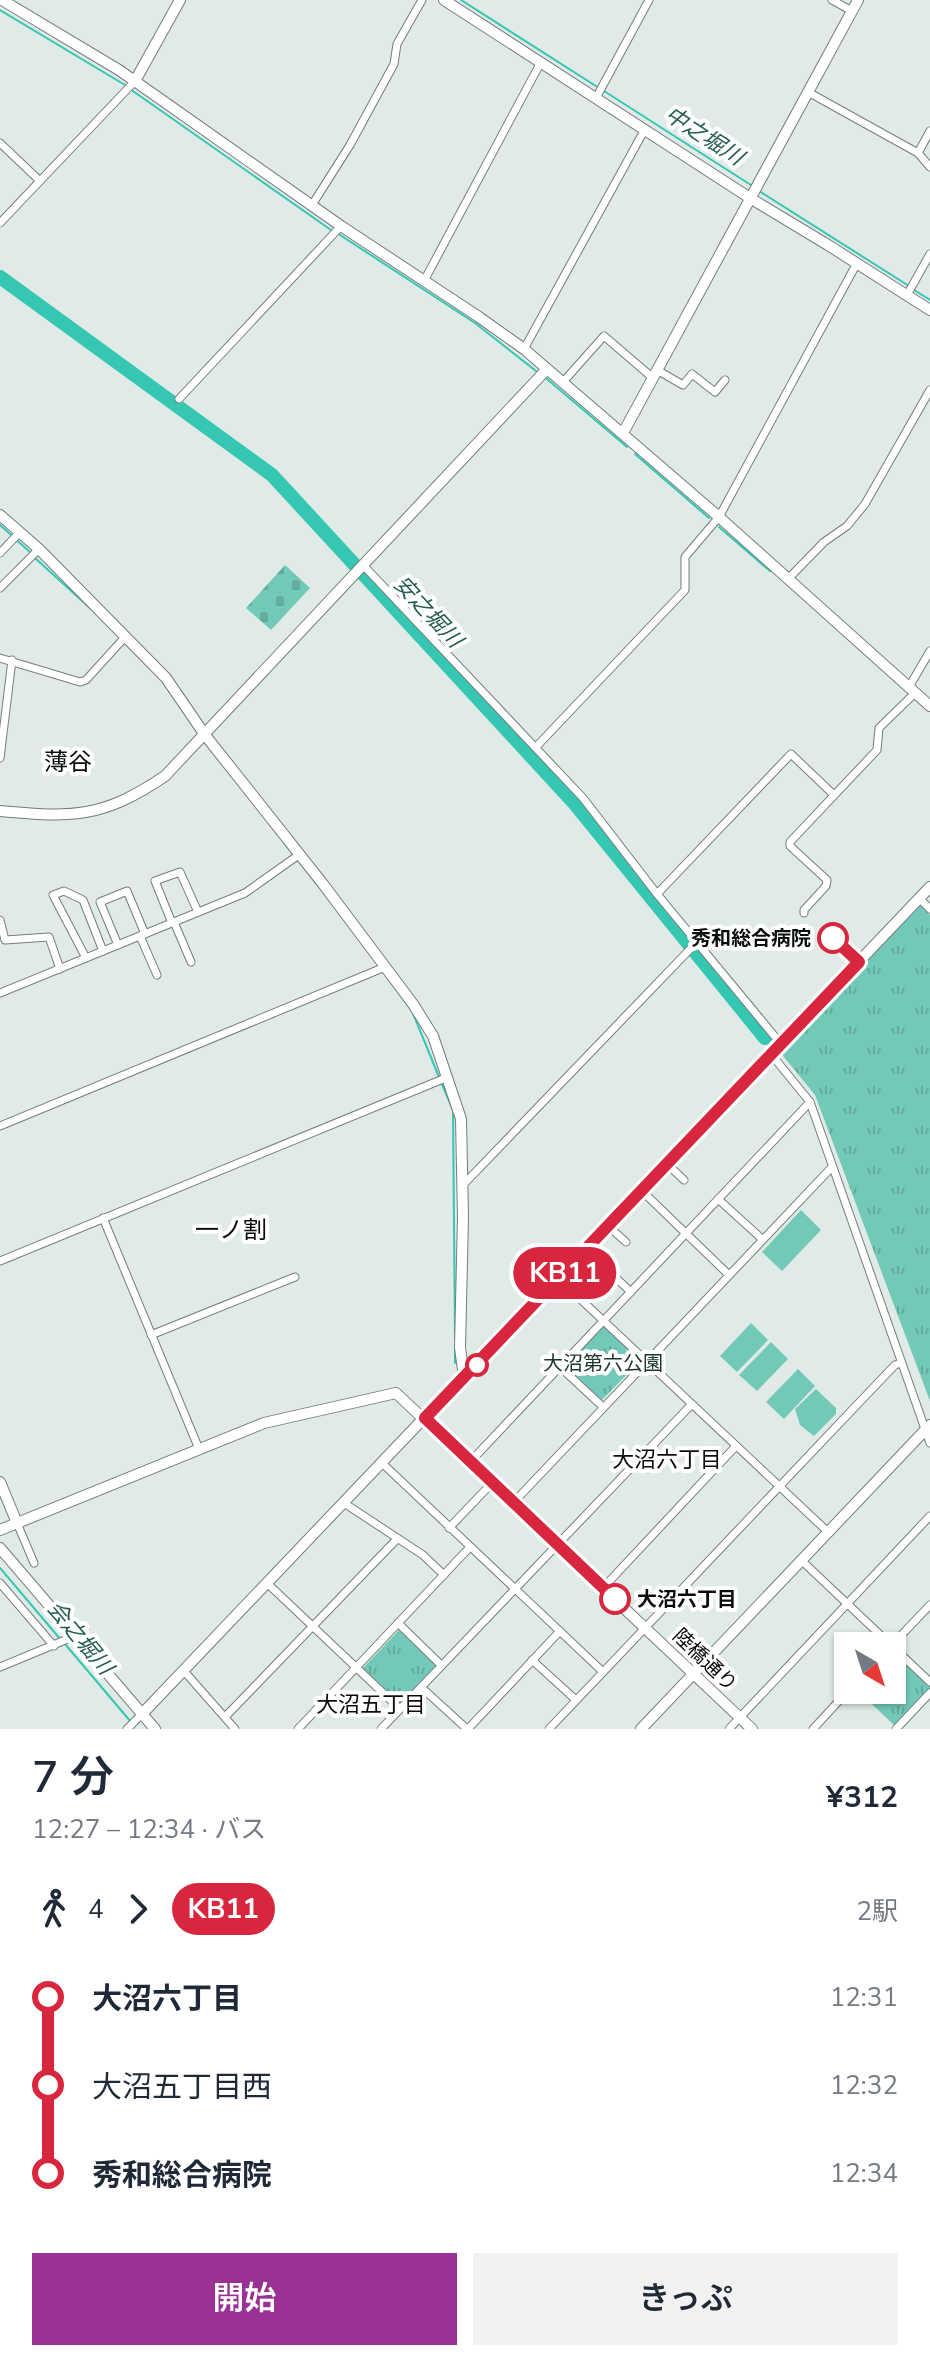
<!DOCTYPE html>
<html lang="ja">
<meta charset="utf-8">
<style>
body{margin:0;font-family:"Nunito Sans","Noto Sans JP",sans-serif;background:#f2f2f3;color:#1f2937;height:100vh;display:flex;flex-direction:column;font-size:30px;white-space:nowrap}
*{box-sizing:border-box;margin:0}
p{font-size:26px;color:#747a83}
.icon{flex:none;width:44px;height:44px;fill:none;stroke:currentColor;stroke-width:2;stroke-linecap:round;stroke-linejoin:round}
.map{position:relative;height:1729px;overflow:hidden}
.drawer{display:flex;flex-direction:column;background:#fff;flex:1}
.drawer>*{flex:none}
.badge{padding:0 16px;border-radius:26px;font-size:28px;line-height:52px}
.needle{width:52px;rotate:141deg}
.controls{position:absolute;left:834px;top:1632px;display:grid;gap:16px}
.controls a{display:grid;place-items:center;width:72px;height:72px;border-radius:0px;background:#fff;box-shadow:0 2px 6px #0004;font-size:40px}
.map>.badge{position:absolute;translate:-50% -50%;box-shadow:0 0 0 4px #fff}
.legs{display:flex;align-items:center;gap:12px;height:88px;padding:0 32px;font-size:26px}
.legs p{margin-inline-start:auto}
.headline{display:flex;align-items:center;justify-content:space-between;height:136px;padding:0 32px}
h1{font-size:44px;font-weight:600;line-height:60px}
.cta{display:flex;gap:16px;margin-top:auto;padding:16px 32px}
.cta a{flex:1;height:92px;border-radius:0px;background:#9a3194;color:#fff;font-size:32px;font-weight:600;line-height:92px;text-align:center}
.cta a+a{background:#f2f2f3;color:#1f2937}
ul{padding:0 32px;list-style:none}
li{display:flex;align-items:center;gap:28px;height:88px;font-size:30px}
li i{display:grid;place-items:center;width:12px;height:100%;margin:0 10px;background:currentColor}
li i::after{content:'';width:20px;height:20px;margin:-10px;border:6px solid;border-radius:50%;background:#fff}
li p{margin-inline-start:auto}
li:first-child i{background:linear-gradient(#0000 50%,currentColor 0)}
li:last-child i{background:linear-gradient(currentColor 50%,#0000 0)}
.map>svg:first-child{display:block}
</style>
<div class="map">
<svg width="930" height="1729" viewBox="0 0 930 1729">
<defs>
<pattern id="cemetery-stones" width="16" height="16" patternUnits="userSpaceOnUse" patternTransform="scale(2)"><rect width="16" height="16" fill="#73c9b8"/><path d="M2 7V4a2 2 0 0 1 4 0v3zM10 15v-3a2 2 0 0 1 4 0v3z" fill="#62ab9d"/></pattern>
<pattern id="park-tufts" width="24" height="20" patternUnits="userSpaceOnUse" patternTransform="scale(2)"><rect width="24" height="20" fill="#73c9b8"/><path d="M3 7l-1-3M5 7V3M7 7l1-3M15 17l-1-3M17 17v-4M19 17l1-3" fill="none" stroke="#62ab9d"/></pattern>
</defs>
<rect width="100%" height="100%" fill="#e0eae7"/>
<!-- green -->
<g fill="#73c9b8">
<path d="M801,1210L821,1230L782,1271L762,1252Z"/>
<path d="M751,1323L768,1340L737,1372L720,1356Z"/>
<path d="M771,1342L788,1359L757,1391L739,1375Z"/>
<path d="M798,1369L815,1386L784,1419L766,1402Z"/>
<path d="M816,1389L836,1408V1414L814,1436L800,1425L795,1409Z"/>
</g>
<!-- cemetery -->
<path fill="url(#cemetery-stones)" d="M285,565L310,588L271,630L246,608Z"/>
<!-- park -->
<g fill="url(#park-tufts)">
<path d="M920,905L930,915V1401L815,1095L779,1051Z"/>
<path d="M604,1325L641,1360L602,1400L565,1366Z"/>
<path d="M399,1630L437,1665L400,1703L363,1668Z"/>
<path d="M892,1649L930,1686V1689L895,1726L857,1690H892Z"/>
</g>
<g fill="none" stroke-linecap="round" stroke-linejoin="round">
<!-- stream -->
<g stroke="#35c7b1" stroke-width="2">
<path d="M461,0L599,88"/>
<path d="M0,10L125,85"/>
<path d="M130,89L331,230"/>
<path d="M604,91L754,187"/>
<path d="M759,191L909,286"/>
<path d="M337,233L475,323L536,371"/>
<path d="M914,290L930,300"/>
<path d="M547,379L627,447"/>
<path d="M635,454L709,518"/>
<path d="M0,525L31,553"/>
<path d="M719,527L770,571"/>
<path d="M35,558L90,608"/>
<path d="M284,843L293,854"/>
<path d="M297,859L330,901"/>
<path d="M391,983L412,1011L439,1077"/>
<path d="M441,1082L453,1110L455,1338"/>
<path d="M455,1348V1363"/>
<path d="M0,1568L61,1640"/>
<path d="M65,1644L131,1722"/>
</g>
<!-- river -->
<path stroke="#35c7b1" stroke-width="14" d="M0,277L272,475L575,804L765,1038"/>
<defs>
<g id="street">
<path d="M832,0L852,11"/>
<path d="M808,92L918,153"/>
<path d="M596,98L649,0"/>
<path d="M930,131L918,153L930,167"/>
<path d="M0,143L40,181"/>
<path d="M312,205L350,145L394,64L397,44L422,0"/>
<path d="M0,223L135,81"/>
<path d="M424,281L541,62"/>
<path d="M907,295L930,254"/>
<path d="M524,349L645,129"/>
<path d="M657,370L683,385L692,374L715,392L725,380"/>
<path d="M563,382L604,336L653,378"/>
<path d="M179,399L341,226"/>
<path d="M0,553L20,532"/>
<path d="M364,566L583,798L657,894L781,1044"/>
<path d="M789,578L824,542L847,526L865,504L930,390"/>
<path d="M0,588L39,549"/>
<path d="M0,658L80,682L86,680L126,636"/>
<path d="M909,687L930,651"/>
<path d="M536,747L685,590V557L719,517L857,263"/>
<path d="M0,758L12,660"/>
<path d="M657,894L791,754L834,795"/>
<path d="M919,898L930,909"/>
<path d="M804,913V910L826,886L827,880L790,846V842L877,750L879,728L915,693"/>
<path d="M0,920L5,940L49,937L60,969"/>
<path d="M174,922L191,962"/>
<path d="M172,923L155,881L180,872L198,912"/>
<path d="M140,936L157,975"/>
<path d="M118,945L100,902L127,891L145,934"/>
<path d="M86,958L53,895L64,891L83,900L103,951"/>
<path d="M0,993L245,893L300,854"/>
<path d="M771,1054L810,1102L930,1443"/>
<path d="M0,1126L385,967"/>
<path d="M667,1164L684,1180"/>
<path d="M463,1185L696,943"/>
<path d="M642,1191L728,1274"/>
<path d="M718,1199L762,1239"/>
<path d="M103,1218L199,1449"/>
<path d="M608,1226L626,1242"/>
<path d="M586,1250L631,1292"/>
<path d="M0,1261L448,1077"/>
<path d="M559,1279L828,1532"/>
<path d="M151,1335L295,1277"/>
<path d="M560,1367L602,1406"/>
<path d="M470,1462L810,1102"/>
<path d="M382,1463L603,1672"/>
<path d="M344,1503L423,1555L444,1575"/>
<path d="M513,1503L832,1167"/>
<path d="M17,1523L34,1563"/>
<path d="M449,1528L492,1483"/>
<path d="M801,1560L930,1682"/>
<path d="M0,1583L54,1646"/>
<path d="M268,1584L400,1709"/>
<path d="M603,1588L736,1446"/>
<path d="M398,1623L441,1665"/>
<path d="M891,1646L930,1605"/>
<path d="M532,1660L576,1700"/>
<path d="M0,1667L75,1636"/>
<path d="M184,1671L235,1729"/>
<path d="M421,1687L467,1729"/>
<path d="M225,1717L397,1539"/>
<path d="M127,1729L142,1714"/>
<path d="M298,1729L470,1547"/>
<path d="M381,1729L692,1404"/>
<path d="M468,1729L560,1631"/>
<path d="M549,1729L853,1409L895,1365L901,1363"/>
<path d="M729,1729L930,1516"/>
<path d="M813,1729L849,1690"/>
<path d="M896,1729L930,1693"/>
</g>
<g id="secondary">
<path d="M2,0L119,70L341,226L479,317L524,349L719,517L930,706"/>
<path d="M444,0L750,198L828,245L930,310"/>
<path d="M135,81L180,0"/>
<path d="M623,433L858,0"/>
<path d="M0,515L39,549L166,678L205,735L323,884L413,1004L433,1036L461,1119L463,1217L460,1347L464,1378"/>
<path d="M0,811C73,818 103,818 165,776L547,369"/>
<path d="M0,1482L17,1523"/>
<path d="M0,1530L264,1423L396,1393L752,1729"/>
<path d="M0,1548L155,1729"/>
<path d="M142,1714L930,887"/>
<path d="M641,1729L930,1425"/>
</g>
</defs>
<!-- street casing -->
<use href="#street" stroke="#747d7a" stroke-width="9"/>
<!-- secondary casing -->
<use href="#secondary" stroke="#747d7a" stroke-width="12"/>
<!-- street -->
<use href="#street" stroke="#fff" stroke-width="7"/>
<!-- secondary -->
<use href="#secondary" stroke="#fff" stroke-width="10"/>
</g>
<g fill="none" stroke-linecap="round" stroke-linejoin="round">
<defs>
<path id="line-1" d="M615,1599L425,1418L859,962L833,938"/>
</defs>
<!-- line-1 casing -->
<use href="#line-1" stroke="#fff" stroke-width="18"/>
<!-- line-1 -->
<use href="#line-1" stroke="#d7263d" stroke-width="12"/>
</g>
<!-- markers -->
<g fill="#fff" stroke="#d7263d" stroke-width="4">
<circle cx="833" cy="938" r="14"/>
<circle cx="477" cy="1365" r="10"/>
<circle cx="615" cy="1599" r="14"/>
</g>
<g text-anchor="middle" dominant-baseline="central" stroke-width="8" stroke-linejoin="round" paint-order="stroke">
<!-- stop labels -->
<g font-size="20" font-weight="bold" fill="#090c0c" stroke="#fff" text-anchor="end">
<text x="811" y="938">秀和総合病院</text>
<text x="637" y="1599" text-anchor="start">大沼六丁目</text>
</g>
<!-- park labels -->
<g font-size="20" fill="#1d3530" stroke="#fff">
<text x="603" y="1363">大沼第六公園</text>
</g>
<!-- street labels -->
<g font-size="20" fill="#090c0c" stroke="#fff">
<text transform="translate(705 1660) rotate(44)">陸橋通り</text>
</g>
<!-- water labels -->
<g font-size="22" font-style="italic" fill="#255d53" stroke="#fff">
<text transform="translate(704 136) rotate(33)">中之堀川</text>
<text transform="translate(428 612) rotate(47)">安之堀川</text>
<text transform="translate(80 1638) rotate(50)">会之堀川</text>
</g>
<!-- neighbourhood labels -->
<g font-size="22" fill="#090c0c" stroke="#fff">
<text x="667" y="1460">大沼六丁目</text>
<text x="371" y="1705">大沼五丁目</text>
</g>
<!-- quarter labels -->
<g font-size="24" fill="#090c0c" stroke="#fff">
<text x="68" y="762">薄谷</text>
<text x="231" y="1230">一ノ割</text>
</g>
</g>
</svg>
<div class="controls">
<a><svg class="needle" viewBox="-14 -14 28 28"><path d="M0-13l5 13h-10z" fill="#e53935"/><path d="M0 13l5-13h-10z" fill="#747a83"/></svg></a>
</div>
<b class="badge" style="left:565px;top:1273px;background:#d7263d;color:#fff">KB11</b>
</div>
<section class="drawer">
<div class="headline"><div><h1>7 分</h1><p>12:27 – 12:34 · バス</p></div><b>¥312</b></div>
<div class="legs"><svg class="icon" aria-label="walk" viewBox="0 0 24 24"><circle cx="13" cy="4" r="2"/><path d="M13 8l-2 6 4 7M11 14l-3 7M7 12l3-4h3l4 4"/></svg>4<svg class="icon" aria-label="forward" viewBox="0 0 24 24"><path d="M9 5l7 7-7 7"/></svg><b class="badge" style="background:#d7263d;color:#fff">KB11</b><p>2駅</p></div>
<ul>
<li><i style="color:#d7263d"></i><b>大沼六丁目</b><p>12:31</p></li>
<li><i style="color:#d7263d"></i><span>大沼五丁目西</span><p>12:32</p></li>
<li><i style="color:#d7263d"></i><b>秀和総合病院</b><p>12:34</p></li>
</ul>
<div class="cta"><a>開始</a><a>きっぷ</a></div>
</section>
